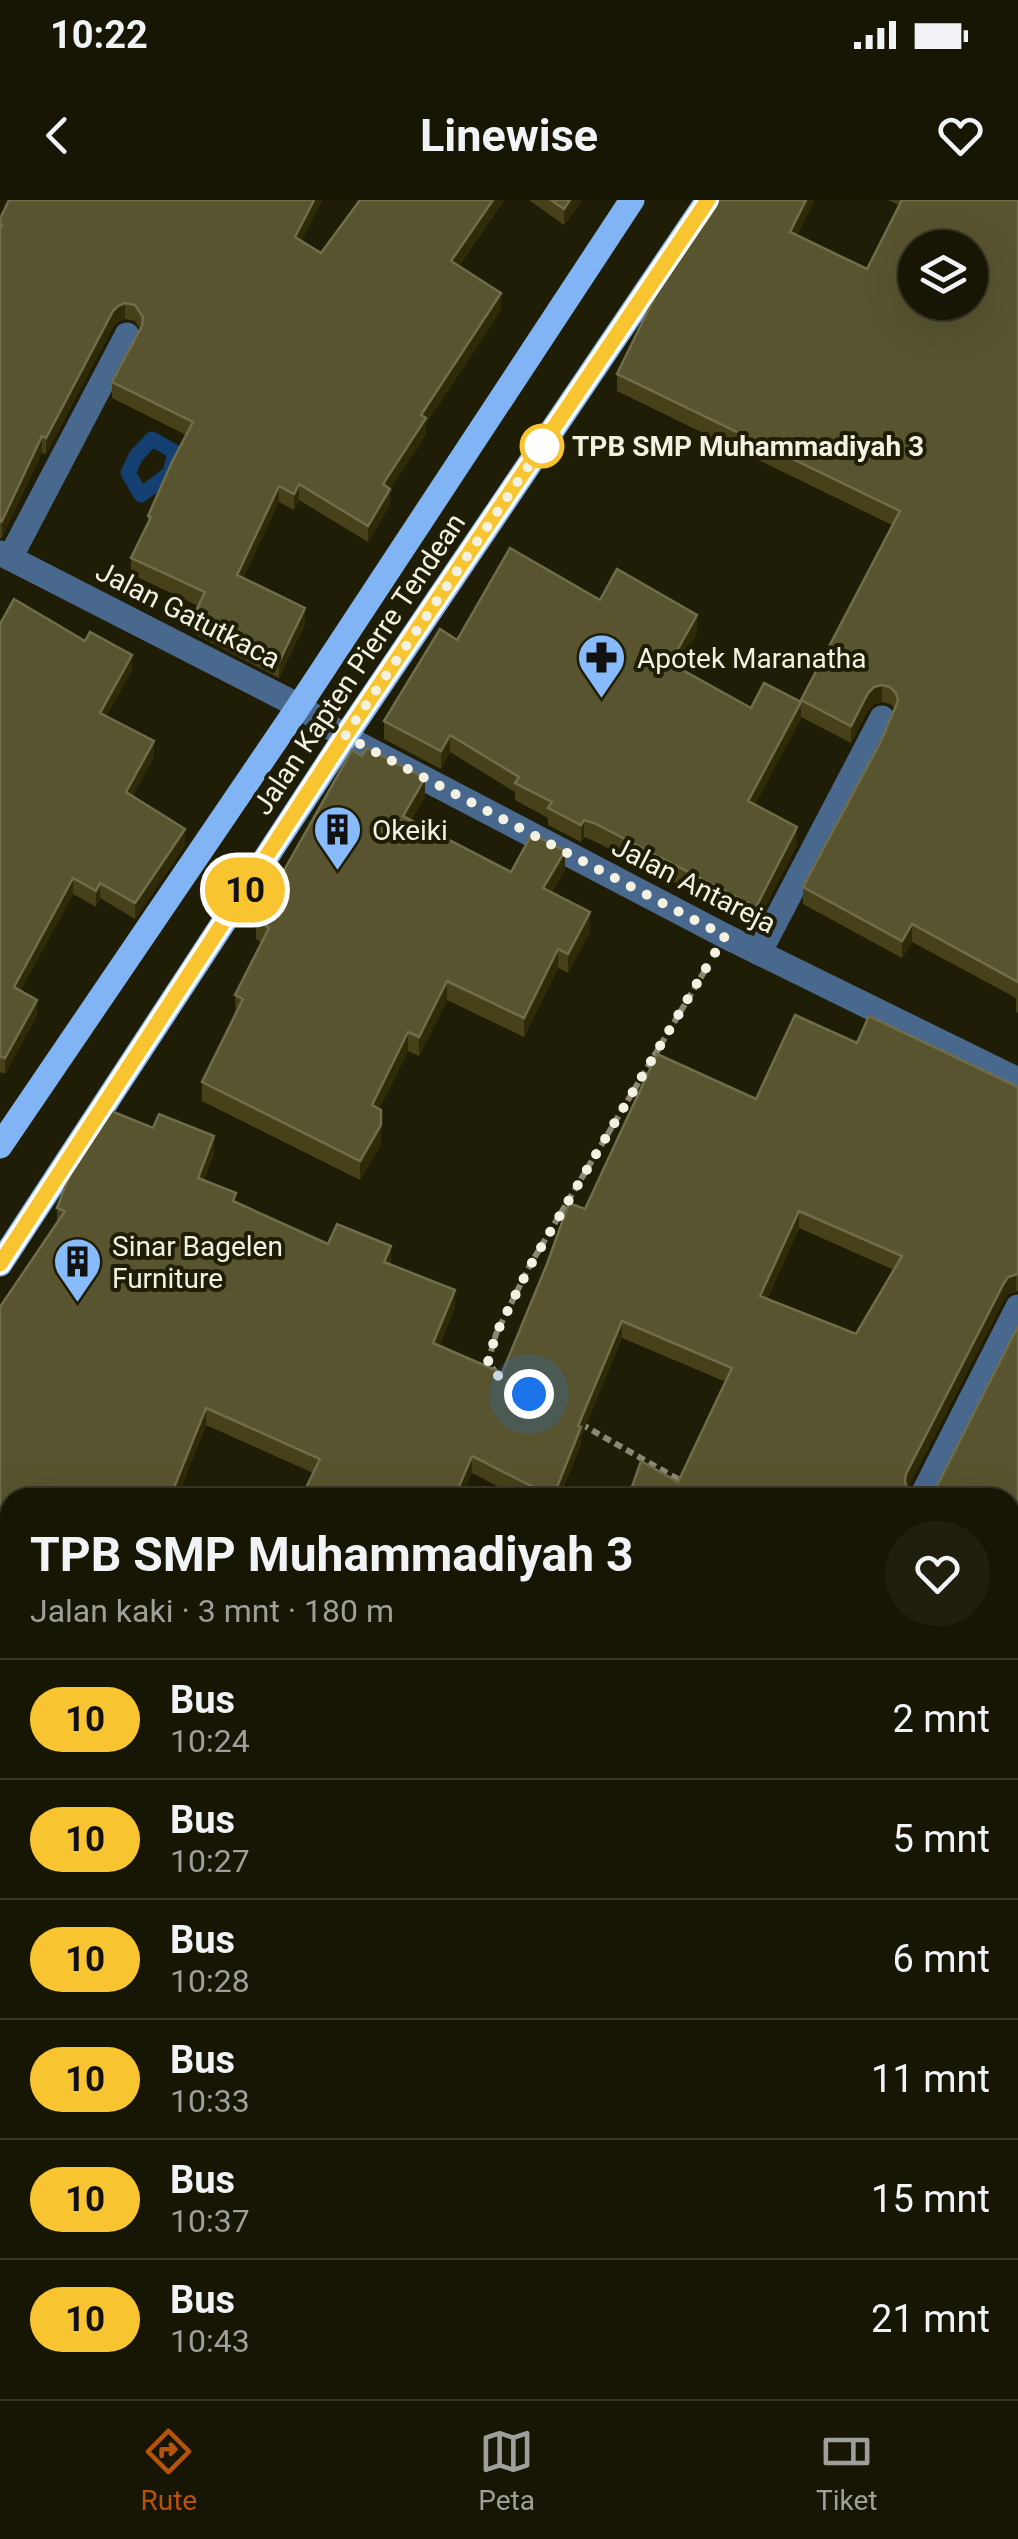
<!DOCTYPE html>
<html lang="id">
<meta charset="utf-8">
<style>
body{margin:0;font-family:Roboto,sans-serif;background:#201f0e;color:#f1f3f6;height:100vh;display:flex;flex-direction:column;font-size:38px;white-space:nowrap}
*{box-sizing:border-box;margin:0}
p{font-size:32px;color:#9e9f9a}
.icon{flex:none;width:55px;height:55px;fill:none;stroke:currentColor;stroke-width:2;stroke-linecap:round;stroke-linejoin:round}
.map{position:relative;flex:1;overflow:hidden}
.sheet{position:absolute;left:0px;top:1288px;width:1020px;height:912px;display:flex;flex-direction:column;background:#171604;border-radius:30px 30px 0 0;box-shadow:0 10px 40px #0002,0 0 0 2px #363526}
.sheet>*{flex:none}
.badge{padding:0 20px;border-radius:32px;font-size:35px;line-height:65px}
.controls{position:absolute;left:898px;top:30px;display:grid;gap:20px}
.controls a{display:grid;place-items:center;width:90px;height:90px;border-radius:50%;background:#171604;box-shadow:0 10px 40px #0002,0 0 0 2px #363526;font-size:50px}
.you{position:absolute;width:50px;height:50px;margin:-25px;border:8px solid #fff;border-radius:50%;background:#1a73e8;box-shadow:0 0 0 15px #1a73e833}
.map>.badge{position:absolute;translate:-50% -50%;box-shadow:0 0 0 5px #fff}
.round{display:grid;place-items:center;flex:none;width:105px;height:105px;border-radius:52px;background:#201f0e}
.overview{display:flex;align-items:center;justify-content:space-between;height:170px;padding:0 30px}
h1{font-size:48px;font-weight:700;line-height:75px}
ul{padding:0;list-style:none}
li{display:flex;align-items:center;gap:30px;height:120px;padding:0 30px;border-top:2px solid #363526}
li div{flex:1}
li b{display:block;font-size:38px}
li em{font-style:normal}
li .badge{min-width:110px;font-weight:700;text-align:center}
.status{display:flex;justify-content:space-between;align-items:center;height:70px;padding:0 50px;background:#171604;direction:ltr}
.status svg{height:28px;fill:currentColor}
header{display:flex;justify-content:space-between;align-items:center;height:130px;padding:0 30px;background:#171604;font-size:45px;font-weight:700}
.tabs{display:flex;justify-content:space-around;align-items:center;height:140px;border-top:2px solid #363526;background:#171604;font-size:28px;color:#9e9f9a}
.tabs a{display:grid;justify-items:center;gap:5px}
.tabs .current{color:#b45309}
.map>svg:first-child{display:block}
</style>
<div class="status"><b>10:22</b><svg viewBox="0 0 49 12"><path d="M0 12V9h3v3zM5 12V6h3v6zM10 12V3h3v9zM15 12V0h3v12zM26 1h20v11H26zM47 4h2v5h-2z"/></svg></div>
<header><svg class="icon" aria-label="back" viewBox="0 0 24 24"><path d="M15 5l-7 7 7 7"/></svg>Linewise<svg class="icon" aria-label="heart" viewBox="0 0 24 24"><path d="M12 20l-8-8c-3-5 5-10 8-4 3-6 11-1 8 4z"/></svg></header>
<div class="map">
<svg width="1018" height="2199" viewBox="0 0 1018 2199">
<rect width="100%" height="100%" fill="#1f1d05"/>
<!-- pitch -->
<path fill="#453f01" d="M1010,1907L1018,1911V2199H630L636,2190H1010Z"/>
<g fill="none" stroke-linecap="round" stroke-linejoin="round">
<!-- stream -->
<path stroke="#133f71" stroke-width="15" d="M152,239L175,252L170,273L141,295L128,273L136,256Z"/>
<!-- path -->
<g stroke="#8a8875" stroke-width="6" stroke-dasharray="8 5" stroke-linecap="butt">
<path d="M497,1174L488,1162L496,1134L530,1065L707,767"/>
<path d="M581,1224L683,1282"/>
</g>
<!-- service -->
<g stroke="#49688e" stroke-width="25">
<path d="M10,358L127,135"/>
<path d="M759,753L882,518"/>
<path d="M0,1661L10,1638"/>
<path d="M604,2199L609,2190"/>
</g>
<!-- minor -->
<g stroke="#49688e" stroke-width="25">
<path d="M0,353L299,506L345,537L725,736L1018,880"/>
<path d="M921,1298L1018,1107"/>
<path d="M0,1364L10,1370"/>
<path d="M1010,1520L1018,1503"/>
<path d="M1010,1873L1018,1878"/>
<path d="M289,2199L295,2190"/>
</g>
<!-- primary -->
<g stroke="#81b4f5" stroke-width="25">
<path d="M0,946L299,506L632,0"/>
<path d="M0,1064L345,537L708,0"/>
</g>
</g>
<!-- wall -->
<g fill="#464119" fill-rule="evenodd">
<path d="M9,0H322L301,41L321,53L360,0H504L459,66L501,110L426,224V234L390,289V305L368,342L299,300L294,310L279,302L243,378L305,424L279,478L193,433V417L198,406L131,374V358L148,324V316L186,235L112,198V182L140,129L135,121L125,119L118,122L113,127L46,254L42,253L2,337L0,338V19Z"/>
<path d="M529,0H582L564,25Z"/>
<path d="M815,0L797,35L867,69L899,5L888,0H1018V813L1016,812V798L912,742L902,758L803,704V687L881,541L895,509L890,504L882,502L874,504L868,510L851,543L801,517L755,605L797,645L756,724L594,641L584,637L581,642L548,625V618L515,600V592L450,552L441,569L384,539V521L457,440L600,400L697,433L677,467L751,508L801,501L892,325L617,191V174Z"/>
<path d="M0,424L132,470L106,516L154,557L132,596L185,645L135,719L100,698L96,707L73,694L20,791L37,815L5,874L1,872L0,874Z"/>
<path d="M425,597L411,620L511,672L565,670L552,692L590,731L568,773L558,768L524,837L447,800L419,856L408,851L379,909L381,944L360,980L202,901V882L236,815L235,795L262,743L256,739V720Z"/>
<path d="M857,843L1018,887V1091L1008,1094L1004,1100L907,1289L913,1295L921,1297L929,1295L936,1288L1018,1126V1382L1010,1378V1298H628L678,1282L726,1182L622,1138L581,1237V1244L559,1298H520L472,1273H313L206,1225L179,1292L10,1298V1352L7,1350H0V1107L57,1024V1008L214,953L204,980L236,1002L328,1044L390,1064L455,1107L439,1146L502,1173L585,1009L756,899ZM799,1028L894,1070L856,1134L767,1099Z"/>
<path d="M1018,1535V1848L1010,1844V1552Z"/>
<path d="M0,1678L10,1682V1760L0,1756Z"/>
<path d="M0,1860L10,1864V2072L0,2068Z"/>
</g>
<!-- shaded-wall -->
<g fill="#2f2b08">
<path d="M314,0H322L295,54V37Z"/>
<path d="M493,0H504L451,77V61Z"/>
<path d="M570,0H582L564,25V9Z"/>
<path d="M806,0H815L790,49V32Z"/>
<path d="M501,93V110L426,224V234L383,300V284L421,215Z"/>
<path d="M125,103V119L118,122L113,127L46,254V238L113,111L118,106Z"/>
<path d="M42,236V253L2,337V321Z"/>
<path d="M299,284V300L294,310V294Z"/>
<path d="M279,286V302L237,391V375Z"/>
<path d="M390,289V305L368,342V326Z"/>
<path d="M305,408V424L279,478V462Z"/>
<path d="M697,415V433L670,480V463Z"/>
<path d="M132,455V470L100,528V513Z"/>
<path d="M882,485V502L874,504L868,510L851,543V526L868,493L874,487Z"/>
<path d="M801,502V519L748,618V601Z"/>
<path d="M450,535V552L441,569V551Z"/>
<path d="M154,541V557L126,608V592Z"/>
<path d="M425,578V597L403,635V616Z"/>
<path d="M584,620V637L581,642V625Z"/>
<path d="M797,627V645L756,724V707Z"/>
<path d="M185,629V645L135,719V703Z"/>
<path d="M565,651V670L543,707V688Z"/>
<path d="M73,678V694L14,803V787Z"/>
<path d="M100,683V698L96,707V691Z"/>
<path d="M590,712V731L568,773V754Z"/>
<path d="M912,724V742L902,758V741Z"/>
<path d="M558,749V768L524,837V818Z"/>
<path d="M447,781V800L419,856V837Z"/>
<path d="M37,800V815L5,874V858Z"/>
<path d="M408,832V851L372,924V905Z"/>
<path d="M381,925V944L360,980V961Z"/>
<path d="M214,936V953L198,995V978Z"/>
<path d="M799,1011V1028L760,1113V1096Z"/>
<path d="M391,1046V1063L384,1079V1062Z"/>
<path d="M1016,1074V1091L1008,1094L1004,1100L906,1291L905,1281L906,1274L1004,1083L1008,1077Z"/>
<path d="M455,1090V1107L433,1160V1143Z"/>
<path d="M622,1121V1138L581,1237V1244L559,1298H553L578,1226Z"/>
<path d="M206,1208V1225L177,1298L173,1290Z"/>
<path d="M472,1256V1273L461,1298H454Z"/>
<path d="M10,1489V1506L0,1528V1511Z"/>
<path d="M4,1565V1582L0,1590V1573Z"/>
<path d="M187,2190H194L190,2199L184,2195Z"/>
<path d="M511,2190H520L516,2199H508Z"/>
</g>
<!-- building -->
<g fill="#58542f" stroke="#706d4b" stroke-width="2.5" fill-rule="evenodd">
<path d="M9,0H314L295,37L321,53L360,0H493L451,61L501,93L421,215L426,218L383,284L390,289L368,326L299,284L294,294L279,286L237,375L305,408L279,462L193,417L205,392L131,358L151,317L148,316L172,262L193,222L112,182L142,126L143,117L135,105L125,103L118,106L113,111L46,238L42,236L2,321L0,322V29L2,25H0V19Z"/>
<path d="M551,0H570L564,9Z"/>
<path d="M716,0H806L790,32L867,69L902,0H1018V782L912,724L902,741L803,687L881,541L898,501L896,493L890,487L882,485L874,487L868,493L851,526L801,500L900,311L617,174L664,78ZM915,48H970V102H915Z"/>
<path d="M510,348L600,400L617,369L697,415L670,463L751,508L764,483L801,502L748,601L797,627L756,707L594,623L584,620L581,625L548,608L552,602L515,583L519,577L450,535L441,551L384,521L440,429L457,440Z"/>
<path d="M14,399L85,441L90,432L132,455L100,513L154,541L126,592L185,629L135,703L100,683L96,691L73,678L14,787L37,800L5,858L1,856L0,858V424Z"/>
<path d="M367,548L425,578L403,616L511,672L532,634L565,651L543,688L590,712L568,754L558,749L524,818L447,781L419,837L408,832L372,905L381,910V925L360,961L202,882L243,799L235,795L269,728L256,720L352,550L362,556Z"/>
<path d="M795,815L857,843L869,816L1018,887V1074L1008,1077L1004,1083L906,1274L905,1281L907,1289L913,1295L921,1297L929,1295L936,1288L1018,1126V1365L1010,1361V1298H886L882,1296L881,1298H628L641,1261L678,1282L732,1168L622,1121L578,1226L581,1227L553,1297L472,1256L454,1298H301L320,1259L206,1208L173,1290L191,1298H10V1334L7,1333H0V1107L65,1011L57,1008L75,961L109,910L153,928L159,914L214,936L198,978L236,993L233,1001L328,1044L337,1024L391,1046L384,1062L455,1090L433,1143L502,1173L547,1064L569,1003L585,1009L657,854L756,899ZM799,1011L902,1056L856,1134L760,1096Z"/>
<path d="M0,1365L10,1369V1489L0,1511Z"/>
<path d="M1018,1535V1831L1010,1827V1552Z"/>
<path d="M0,1678L10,1682V1743L0,1739Z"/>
<path d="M0,1860L10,1864V2055L0,2051Z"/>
<path d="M0,2161L10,2165V2190H69L91,2199H0Z"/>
<path d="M106,2190H187L184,2195L192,2198L102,2199Z"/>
<path d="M328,2190H511L508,2197L505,2195L503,2199H324Z"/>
</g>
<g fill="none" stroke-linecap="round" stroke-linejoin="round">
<defs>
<path id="line" d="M0,1064L345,536L708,0"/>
</defs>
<!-- line casing -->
<use href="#line" stroke="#fff" stroke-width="22"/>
<!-- line -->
<use href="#line" stroke="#f8c530" stroke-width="15"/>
<!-- walk -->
<path stroke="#f2f1e2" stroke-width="10" stroke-dasharray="0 18" d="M529,1194L499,1177L488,1162L496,1134L530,1066L725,736L345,536L542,246"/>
</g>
<!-- icons -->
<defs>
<symbol id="pharmacy-pin" viewBox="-11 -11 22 30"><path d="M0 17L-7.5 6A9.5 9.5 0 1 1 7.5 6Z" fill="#88bbfc" stroke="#1f1d05"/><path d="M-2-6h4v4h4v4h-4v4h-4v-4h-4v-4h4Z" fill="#111"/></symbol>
<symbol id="building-pin" viewBox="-11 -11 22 30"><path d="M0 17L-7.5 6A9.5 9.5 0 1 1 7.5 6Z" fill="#88bbfc" stroke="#1f1d05"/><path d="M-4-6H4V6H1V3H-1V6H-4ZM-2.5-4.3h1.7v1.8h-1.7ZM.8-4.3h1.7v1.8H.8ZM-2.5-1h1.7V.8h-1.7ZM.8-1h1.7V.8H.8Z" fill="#111"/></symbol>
</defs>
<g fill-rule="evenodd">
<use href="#pharmacy-pin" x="574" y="430" width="55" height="75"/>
<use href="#building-pin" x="310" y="602" width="55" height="75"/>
<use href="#building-pin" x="50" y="1034" width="55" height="75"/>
</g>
<!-- markers -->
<circle fill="#fff" stroke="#f8c530" stroke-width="5" cx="542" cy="246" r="20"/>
<g text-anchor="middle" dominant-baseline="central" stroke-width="8" stroke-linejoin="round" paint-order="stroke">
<!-- stop labels -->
<g font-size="28" font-weight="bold" fill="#f2f1e2" stroke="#1f1d05" text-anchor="start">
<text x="572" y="246">TPB SMP Muhammadiyah 3</text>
</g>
<!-- street labels -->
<g font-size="28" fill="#f2f1e2" stroke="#1f1d05">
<text transform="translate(188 415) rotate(27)">Jalan Gatutkaca</text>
<text transform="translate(359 464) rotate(-56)">Jalan Kapten Pierre Tendean</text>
<text transform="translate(694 685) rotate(27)">Jalan Antareja</text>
</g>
<!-- poi labels -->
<g font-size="28" fill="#f2f1e2" stroke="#1f1d05" text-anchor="start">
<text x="637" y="458">Apotek Maranatha</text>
<text x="372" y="630">Okeiki</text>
<text x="112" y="1046">Sinar Bagelen<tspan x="112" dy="32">Furniture</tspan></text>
</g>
</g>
</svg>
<div class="controls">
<a><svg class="icon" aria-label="layers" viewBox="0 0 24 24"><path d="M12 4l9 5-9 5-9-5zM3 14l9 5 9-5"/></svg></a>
</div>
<div class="you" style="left:529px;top:1194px"></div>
<b class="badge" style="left:245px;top:690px;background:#f8c530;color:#111">10</b>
<section class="sheet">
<div class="overview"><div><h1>TPB SMP Muhammadiyah 3</h1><p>Jalan kaki · 3 mnt · 180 m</p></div><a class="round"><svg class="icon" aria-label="heart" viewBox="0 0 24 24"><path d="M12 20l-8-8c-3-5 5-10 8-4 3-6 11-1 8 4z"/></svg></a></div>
<ul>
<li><span class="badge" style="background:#f8c530;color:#111">10</span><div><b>Bus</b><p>10:24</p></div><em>2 mnt</em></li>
<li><span class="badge" style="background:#f8c530;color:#111">10</span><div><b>Bus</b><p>10:27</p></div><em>5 mnt</em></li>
<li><span class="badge" style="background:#f8c530;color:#111">10</span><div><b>Bus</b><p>10:28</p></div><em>6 mnt</em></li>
<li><span class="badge" style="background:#f8c530;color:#111">10</span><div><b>Bus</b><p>10:33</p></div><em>11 mnt</em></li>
<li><span class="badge" style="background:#f8c530;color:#111">10</span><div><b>Bus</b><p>10:37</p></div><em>15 mnt</em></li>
<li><span class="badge" style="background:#f8c530;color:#111">10</span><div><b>Bus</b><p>10:43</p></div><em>21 mnt</em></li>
</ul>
</section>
</div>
<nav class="tabs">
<a class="current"><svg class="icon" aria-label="directions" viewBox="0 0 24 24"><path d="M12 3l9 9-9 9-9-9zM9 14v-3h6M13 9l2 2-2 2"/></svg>Rute</a>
<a><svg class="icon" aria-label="map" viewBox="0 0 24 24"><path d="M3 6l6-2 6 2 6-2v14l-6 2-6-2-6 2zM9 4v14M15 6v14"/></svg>Peta</a>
<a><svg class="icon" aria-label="tickets" viewBox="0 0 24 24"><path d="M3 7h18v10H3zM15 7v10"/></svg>Tiket</a>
</nav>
